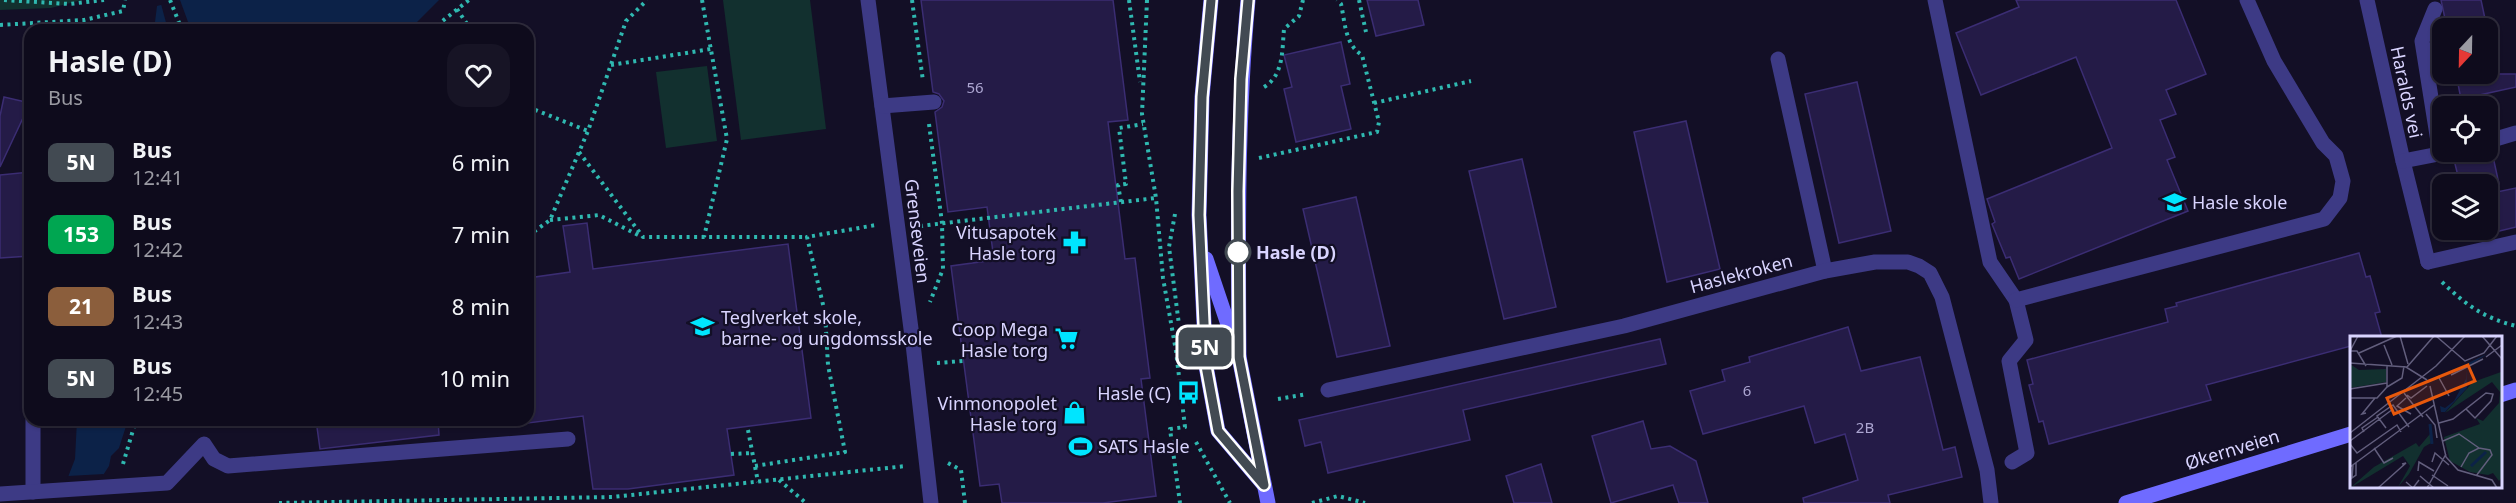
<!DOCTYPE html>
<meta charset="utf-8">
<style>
body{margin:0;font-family:"Noto Sans",sans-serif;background:#171425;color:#f1f3f6;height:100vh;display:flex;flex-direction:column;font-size:22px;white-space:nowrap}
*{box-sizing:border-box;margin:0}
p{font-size:20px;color:#9b9ba3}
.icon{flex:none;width:33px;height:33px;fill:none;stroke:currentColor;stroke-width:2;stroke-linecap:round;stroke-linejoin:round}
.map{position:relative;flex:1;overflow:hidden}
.drawer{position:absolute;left:24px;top:24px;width:510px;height:402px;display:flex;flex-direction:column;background:#0e0b1c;border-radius:18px;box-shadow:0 2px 4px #0004,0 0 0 2px #2e2b3b}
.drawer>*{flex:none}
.badge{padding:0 12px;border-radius:9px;font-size:21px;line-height:39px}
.needle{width:39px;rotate:202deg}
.buttons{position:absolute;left:2432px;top:18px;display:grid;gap:12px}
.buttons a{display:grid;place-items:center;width:66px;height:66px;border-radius:12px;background:#0e0b1c;box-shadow:0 2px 4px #0004,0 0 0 2px #2e2b3b;font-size:30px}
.map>.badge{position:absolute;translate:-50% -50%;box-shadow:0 0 0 3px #fff}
.round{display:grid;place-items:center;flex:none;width:63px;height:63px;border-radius:18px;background:#171425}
.head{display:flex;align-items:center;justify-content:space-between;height:102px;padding:0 24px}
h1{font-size:28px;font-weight:700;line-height:45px}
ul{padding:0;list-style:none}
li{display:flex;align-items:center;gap:18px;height:72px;padding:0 24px}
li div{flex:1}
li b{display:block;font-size:22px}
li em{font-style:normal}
li .badge{min-width:66px;font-weight:700;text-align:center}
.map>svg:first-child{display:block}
</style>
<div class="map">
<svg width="2516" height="503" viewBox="0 0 2516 503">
<rect width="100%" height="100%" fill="#130f26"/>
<!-- green -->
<g fill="#12302f">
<path d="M0,0H82L51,8L0,10Z"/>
<path d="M723,0H810L826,129L741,140Z"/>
<path d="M707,66L717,141L666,148L656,72Z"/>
</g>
<!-- water -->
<g fill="#0c2248">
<path d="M180,0H439L414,25L406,30H154L157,6Z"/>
<path d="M77,420H128L119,448L111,456L109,466L85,503H58L75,459Z"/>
</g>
<!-- pier -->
<g fill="#130f26">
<path d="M180,0L191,30H168L161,4Z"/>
<path d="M104,474L88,503H55L68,476Z"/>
</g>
<!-- building -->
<g fill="#241b47" stroke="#3b2d73" stroke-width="1.5">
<path d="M921,0H1113L1128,120L1108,122L1125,259L1135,258L1150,378L1141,379L1156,496L1103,503H1002L999,484L980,486L951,266L994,260L987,207L948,212L935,112L942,107L944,101L939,94L933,92Z"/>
<path d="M1367,0H1418L1424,25L1376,36Z"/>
<path d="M2016,0H2176L2206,74L2166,90L2176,114L2160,120L2175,157L2167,160L2188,211L2019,279L2010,257L2006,258L1992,224L1995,222L1987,199L2112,148L2076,57L1981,95L1956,33L2019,7Z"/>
<path d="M2441,0H2481L2487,28H2447Z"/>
<path d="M1341,42L1350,84L1341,86L1351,129L1296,142L1284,89L1292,87L1284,55Z"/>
<path d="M2456,74H2516V87L2461,99Z"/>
<path d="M1857,82L1891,231L1839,243L1805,94Z"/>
<path d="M4,97L30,103L0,167V116Z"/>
<path d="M1686,121L1720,269L1667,282L1634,132Z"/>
<path d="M2459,152H2492L2499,184H2460L2454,160Z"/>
<path d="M1522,159L1556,307L1504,319L1469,171Z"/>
<path d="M30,172V256L0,258V175Z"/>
<path d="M2516,188V227L2487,234V194Z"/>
<path d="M1356,197L1390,346L1337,357L1303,209Z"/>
<path d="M587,223L593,269L788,244L811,418L727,429L734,475L628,489H593L583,416L528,423V278L570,272L563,226Z"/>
<path d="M2359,253L2366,277L2370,276L2380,312L2375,313L2382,338H2351V346L2206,385L2211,400L2049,444L2043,421L2039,422L2029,385L2033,384L2027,360L2168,322L2165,309L2177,306L2176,303Z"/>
<path d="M1848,327L1861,371L1920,357L1943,450L1955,447L1962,477L1888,495L1890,503H1804L1803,498L1858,480L1845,434L1815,443L1804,406L1703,434L1690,391L1725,381L1722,370L1750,362L1749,357Z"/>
<path d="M1660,339L1666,364L1463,410L1470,440L1328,473L1321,442L1305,446L1299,420Z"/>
<path d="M316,420H438L439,435L320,449Z"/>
<path d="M1643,421L1651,449L1670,446L1696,461L1708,503H1679L1673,485L1611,503L1592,436Z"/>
<path d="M1541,464L1552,503H1514L1506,476Z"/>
</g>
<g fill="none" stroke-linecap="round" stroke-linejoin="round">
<!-- path -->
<g stroke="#2fb8b0" stroke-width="4" stroke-dasharray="3 4.5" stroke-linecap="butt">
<path d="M4,0L69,4L104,0"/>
<path d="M170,0L182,30"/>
<path d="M702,0L727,139L704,237"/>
<path d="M912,0L923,81"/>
<path d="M1129,0L1140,82"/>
<path d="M1147,0L1142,114L1156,198L1163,278L1176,351L1185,427L1170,429L1180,503"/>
<path d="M1359,0L1366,32"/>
<path d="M457,9L471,30"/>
<path d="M0,25L84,20L123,11L125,0"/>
<path d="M431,30L469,0"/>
<path d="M611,65L711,49"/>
<path d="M1264,87C1284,75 1282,50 1284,29L1299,16L1303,0"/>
<path d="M1374,103L1471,81"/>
<path d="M528,107L588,131"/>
<path d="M929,124L942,223L943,269L930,302"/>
<path d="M579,152L643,237H807"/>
<path d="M1259,158L1377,132L1379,122L1362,55C1345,45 1345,22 1341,4L1337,0"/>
<path d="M1121,202L1118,185L1126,184L1119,128L1143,124"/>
<path d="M1175,214L1169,247L1179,325"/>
<path d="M550,220L599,215L640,236"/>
<path d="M920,226L1156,198"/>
<path d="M528,236L550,220L588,131L626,21L647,0"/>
<path d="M2442,282C2466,305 2484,318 2516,326"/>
<path d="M937,363L963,361"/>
<path d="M1278,399L1307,394"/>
<path d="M748,430L758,482"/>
<path d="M1196,442L1230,503"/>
<path d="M731,454L753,453"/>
<path d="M948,463L961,470L965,503"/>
<path d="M123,464L136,420"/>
<path d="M755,466L845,452L828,365L825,313L807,237L876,225"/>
<path d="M779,480L806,503"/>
<path d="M279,503L612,497L906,466"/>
<path d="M1312,503L1338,496L1365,503"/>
</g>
<!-- lane -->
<g stroke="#3d3a85" stroke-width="15">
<path d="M868,0L913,344L931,503"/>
<path d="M1935,0L1990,262L2016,300L2026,340L2009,361L2027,453L2012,462"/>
<path d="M2435,9L2422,41L2440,154"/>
<path d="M1778,59L1825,271"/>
<path d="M882,106L934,102"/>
<path d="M2428,262L2516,242"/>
<path d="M2016,300L2324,219L2340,198L2343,181L2336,156L2323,143L2274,61L2247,0"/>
<path d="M33,492V420"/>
<path d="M0,494L167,483L204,444L214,459L228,466L568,439"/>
</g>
<!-- street -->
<g stroke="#3d3a85" stroke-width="15">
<path d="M2367,0L2403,161L2428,262"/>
<path d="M2489,141L2516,133"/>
<path d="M2403,161L2449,152"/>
<path d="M1328,390L1624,326L1825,271L1875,262H1908L1919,266L1930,273L1942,297L1987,470L1991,503"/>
</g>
<!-- secondary -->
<g stroke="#6f6bff" stroke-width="15">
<path d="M1211,0L1202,97L1199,215L1206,366L1218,431L1264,485"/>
<path d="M1206,259L1239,357L1268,503"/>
<path d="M1239,357C1238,237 1237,119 1248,0"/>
<path d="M2500,395L2516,390"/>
<path d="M2126,503L2351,434"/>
</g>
</g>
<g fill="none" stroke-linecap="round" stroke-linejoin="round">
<defs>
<path id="line" d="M1211,0L1202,97L1199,215L1206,366L1218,431L1264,485L1239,357L1238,191L1241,79L1248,0"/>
</defs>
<!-- line casing -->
<use href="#line" stroke="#fff" stroke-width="14"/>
<!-- line -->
<use href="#line" stroke="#424a52" stroke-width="9"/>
</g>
<!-- icons -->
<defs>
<symbol id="school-bare" viewBox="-9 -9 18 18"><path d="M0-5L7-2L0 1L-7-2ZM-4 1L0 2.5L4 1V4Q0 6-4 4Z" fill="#00e5ff" stroke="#130f26" stroke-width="2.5" paint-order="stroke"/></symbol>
<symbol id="pharmacy-bare" viewBox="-9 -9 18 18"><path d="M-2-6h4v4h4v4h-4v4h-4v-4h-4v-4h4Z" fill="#00e5ff" stroke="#130f26" stroke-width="2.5" paint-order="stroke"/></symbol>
<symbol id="supermarket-bare" viewBox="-9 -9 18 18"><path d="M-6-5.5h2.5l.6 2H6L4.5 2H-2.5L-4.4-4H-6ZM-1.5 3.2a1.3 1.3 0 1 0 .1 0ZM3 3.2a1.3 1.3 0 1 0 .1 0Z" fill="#00e5ff" stroke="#130f26" stroke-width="2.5" paint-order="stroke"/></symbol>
<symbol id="bus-bare" viewBox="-9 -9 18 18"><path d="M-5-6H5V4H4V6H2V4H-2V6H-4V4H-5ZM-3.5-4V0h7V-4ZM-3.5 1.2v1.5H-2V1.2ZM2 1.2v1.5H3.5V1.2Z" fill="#00e5ff" stroke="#130f26" stroke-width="2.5" paint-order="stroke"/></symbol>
<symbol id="shop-bare" viewBox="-9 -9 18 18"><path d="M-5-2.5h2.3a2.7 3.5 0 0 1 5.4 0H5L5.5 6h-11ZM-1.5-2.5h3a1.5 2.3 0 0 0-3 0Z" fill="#00e5ff" stroke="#130f26" stroke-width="2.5" paint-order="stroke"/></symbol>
<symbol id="stadium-bare" viewBox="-9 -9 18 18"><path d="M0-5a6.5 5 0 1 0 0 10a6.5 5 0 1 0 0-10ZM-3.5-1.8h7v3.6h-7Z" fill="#00e5ff" stroke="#130f26" stroke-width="2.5" paint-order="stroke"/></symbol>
</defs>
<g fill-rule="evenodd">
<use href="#school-bare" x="2158" y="186" width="33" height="33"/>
<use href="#pharmacy-bare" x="1058" y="226" width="33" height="33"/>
<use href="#school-bare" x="686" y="310" width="33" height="33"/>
<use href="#supermarket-bare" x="1050" y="322" width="33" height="33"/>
<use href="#bus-bare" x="1172" y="376" width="33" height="33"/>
<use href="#shop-bare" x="1058" y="396" width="33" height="33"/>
<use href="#stadium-bare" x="1064" y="430" width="33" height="33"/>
</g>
<!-- markers -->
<circle fill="#fff" stroke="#424a52" stroke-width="3" cx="1238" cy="252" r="12"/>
<g text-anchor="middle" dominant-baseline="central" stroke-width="4.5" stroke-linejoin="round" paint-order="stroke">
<!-- number labels -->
<g font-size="15" fill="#aca6d1">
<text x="975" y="87">56</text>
<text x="1747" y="390">6</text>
<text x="1865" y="427">2B</text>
</g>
<!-- street labels -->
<g font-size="18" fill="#d9d4ff" stroke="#130f26">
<text transform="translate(2407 92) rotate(78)">Haralds vei</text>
<text transform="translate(918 231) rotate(83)">Grenseveien</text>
<text transform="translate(1741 273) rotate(-15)">Haslekroken</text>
<text transform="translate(2232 449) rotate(-17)">Økernveien</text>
</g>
<!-- poi labels -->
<g font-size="18" fill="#d9d4ff" stroke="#130f26" text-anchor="end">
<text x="2192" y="202" text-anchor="start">Hasle skole</text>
<text x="1056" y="232">Vitusapotek<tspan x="1056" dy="21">Hasle torg</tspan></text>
<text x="721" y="317" text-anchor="start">Teglverket skole,<tspan x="721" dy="21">barne- og ungdomsskole</tspan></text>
<text x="1048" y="329">Coop Mega<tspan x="1048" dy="21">Hasle torg</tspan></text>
<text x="1171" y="393">Hasle (C)</text>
<text x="1057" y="403">Vinmonopolet<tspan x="1057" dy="21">Hasle torg</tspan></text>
<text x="1098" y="446" text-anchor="start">SATS Hasle</text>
</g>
<!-- stop labels -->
<g font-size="18" font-weight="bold" fill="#d9d4ff" stroke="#130f26" text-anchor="start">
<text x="1256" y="252">Hasle (D)</text>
</g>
</g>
<!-- overview -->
<g transform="translate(2350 336)">
<rect width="152" height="152" fill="#130f26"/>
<path d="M0,28L9,34L36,33V46L0,52ZM151,36L152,141L149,145L143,137L138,139L120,136L100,125L94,101L130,88L126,82L133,85L149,67L150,56L142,46L95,77L123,46ZM80,98L81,107L74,111L59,138L48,151L60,130L53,120L0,152L24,131L66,107L69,111Z" fill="#12302f"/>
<path d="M137,18L116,32L117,52L95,76H91L90,70L95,72L104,65L116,43V28Z" fill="#0c2248"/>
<path fill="none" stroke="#0c2248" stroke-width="3" d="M80,88L82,108M121,130L136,116"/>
<path fill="none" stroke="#625e7d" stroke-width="1.5" d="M8,0L0,15H7L16,30M50,0L58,28M86,0L115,25L134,17L147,0M132,0L152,23M34,9L42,29M9,17L47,0M136,21L152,9M0,27L56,31L77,44M57,31L84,0M101,39L133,23M88,40L99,60M80,50L96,121L108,134L142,144L147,152M37,51L52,42L54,30M0,53L37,47M54,57L73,81M57,59L61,62L77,50M0,62H27L37,51V29M56,62L47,70L61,78M16,77L12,78L25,62M76,78L85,89L87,102M89,87L103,83L136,57L143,58L141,65L125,82L116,73M36,92L27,80L43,69L59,91M14,96L12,92L28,81M0,97L86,30L115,0M0,105L43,73M93,105L109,98L129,112M0,108L7,117L47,89L51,96M24,112L34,127L43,122M82,126L85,117L99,129M3,129L2,142L6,139V127M0,131L84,69M111,131L119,117L129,112L140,114L142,119L126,140M68,135L69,126L84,135M82,139L98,150M70,140L84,152M56,146L63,152L69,144M28,152L56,127L52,128M77,152L96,118"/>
<path fill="#e8590c" fill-opacity="0.15" stroke="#e8590c" stroke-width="3" d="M118,29L125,45L44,78L37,62Z"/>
<rect width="152" height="152" fill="none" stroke="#d9d4ff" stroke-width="3"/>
</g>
</svg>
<div class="buttons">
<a><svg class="needle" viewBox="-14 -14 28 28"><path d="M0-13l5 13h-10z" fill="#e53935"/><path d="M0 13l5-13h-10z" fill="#9b9ba3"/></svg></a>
<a><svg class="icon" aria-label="locate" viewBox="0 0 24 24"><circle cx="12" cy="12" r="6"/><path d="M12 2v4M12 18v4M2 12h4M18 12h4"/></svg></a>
<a><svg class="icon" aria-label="layers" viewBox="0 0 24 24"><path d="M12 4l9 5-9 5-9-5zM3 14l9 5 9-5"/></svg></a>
</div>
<b class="badge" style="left:1205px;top:347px;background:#424a52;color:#fff">5N</b>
<section class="drawer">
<div class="head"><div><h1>Hasle (D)</h1><p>Bus</p></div><a class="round"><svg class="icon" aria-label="heart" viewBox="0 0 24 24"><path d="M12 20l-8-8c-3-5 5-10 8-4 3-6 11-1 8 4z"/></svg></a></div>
<ul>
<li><span class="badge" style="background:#424a52;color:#fff">5N</span><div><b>Bus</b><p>12:41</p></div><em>6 min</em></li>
<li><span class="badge" style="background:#00a651;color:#fff">153</span><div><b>Bus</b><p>12:42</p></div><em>7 min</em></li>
<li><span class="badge" style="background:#8b5e3c;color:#fff">21</span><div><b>Bus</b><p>12:43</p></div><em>8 min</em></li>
<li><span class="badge" style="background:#424a52;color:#fff">5N</span><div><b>Bus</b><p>12:45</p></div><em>10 min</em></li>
</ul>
</section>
</div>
